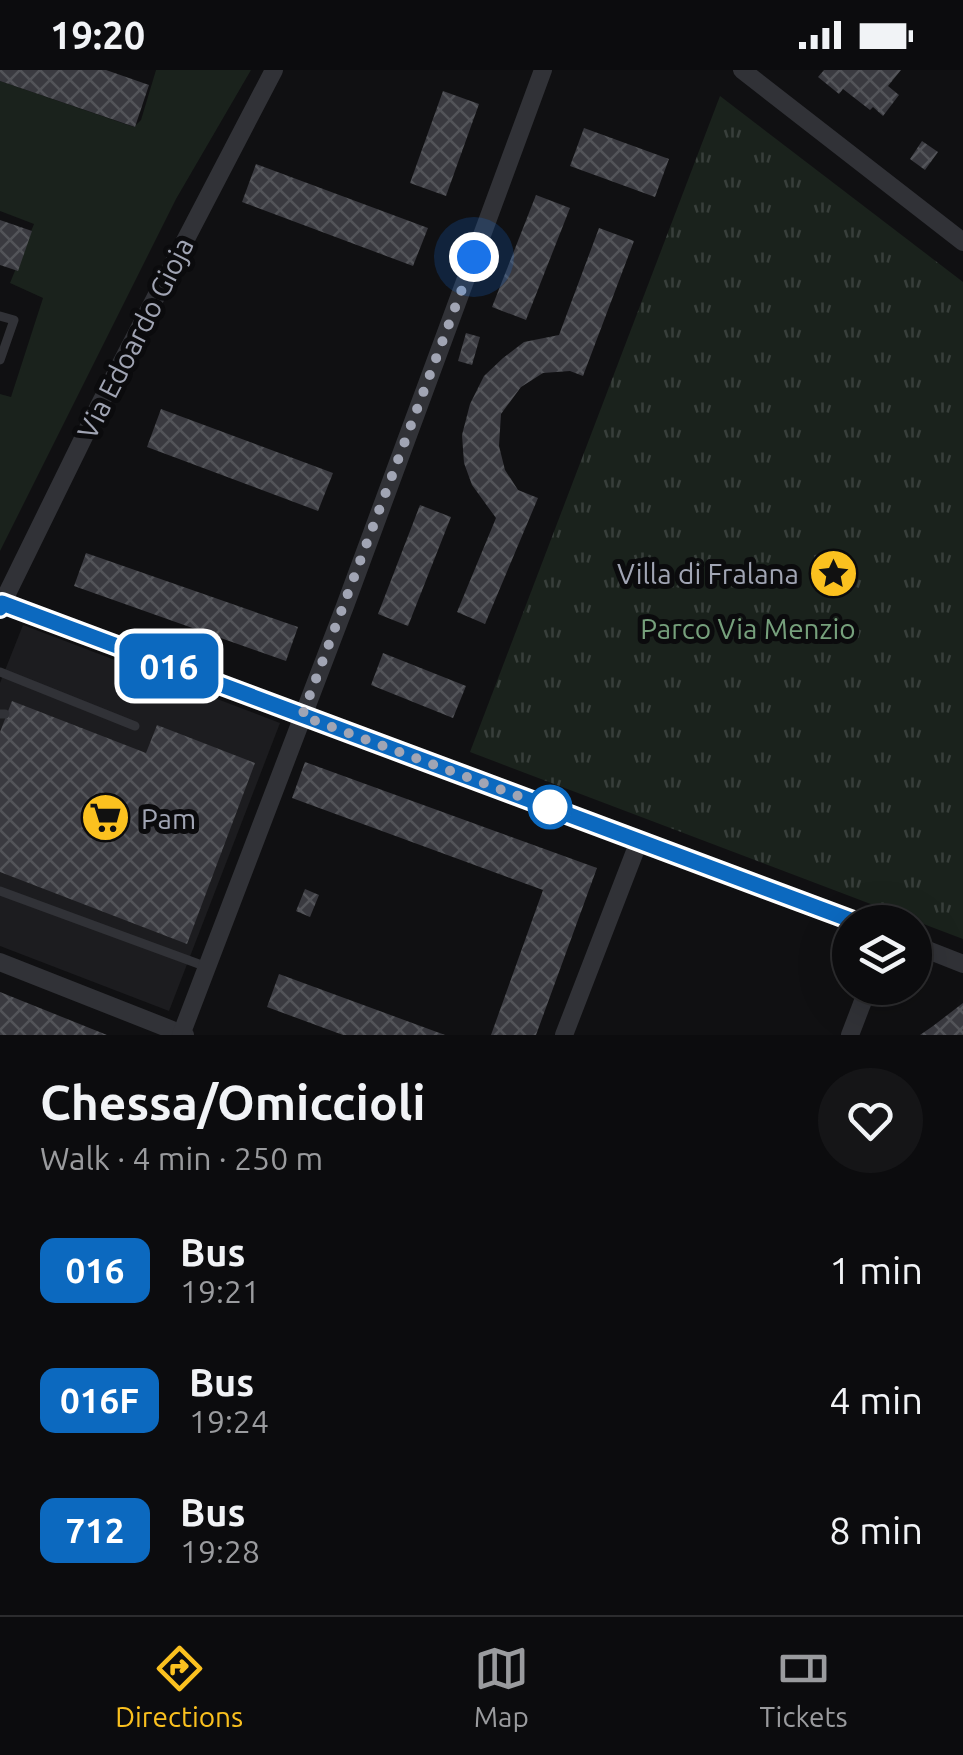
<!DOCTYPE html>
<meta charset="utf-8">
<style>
body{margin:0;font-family:Ubuntu,sans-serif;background:#151517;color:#f1f3f6;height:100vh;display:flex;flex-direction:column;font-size:38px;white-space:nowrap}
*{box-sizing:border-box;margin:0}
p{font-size:32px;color:#9a9b9e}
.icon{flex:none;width:55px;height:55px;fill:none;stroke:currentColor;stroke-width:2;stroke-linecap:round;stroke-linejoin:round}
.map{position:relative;height:965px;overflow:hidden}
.side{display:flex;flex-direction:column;background:#0c0c0e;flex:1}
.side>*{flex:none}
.badge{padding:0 20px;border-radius:15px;font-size:35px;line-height:65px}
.controls{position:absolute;left:832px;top:835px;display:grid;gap:20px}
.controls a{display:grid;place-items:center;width:100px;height:100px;border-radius:50%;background:#0c0c0e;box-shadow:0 10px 40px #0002,0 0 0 2px #2c2c2e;font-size:50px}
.you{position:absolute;width:50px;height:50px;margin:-25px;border:8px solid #fff;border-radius:50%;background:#1a73e8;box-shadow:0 0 0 15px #1a73e833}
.map>.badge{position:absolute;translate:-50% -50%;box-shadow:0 0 0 5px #fff}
.round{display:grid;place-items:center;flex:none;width:105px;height:105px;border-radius:52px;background:#151517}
.summary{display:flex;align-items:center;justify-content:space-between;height:170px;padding:0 40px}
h1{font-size:48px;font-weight:700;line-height:75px}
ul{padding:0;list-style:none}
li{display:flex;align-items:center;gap:30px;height:130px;padding:0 40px}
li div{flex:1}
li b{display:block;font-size:38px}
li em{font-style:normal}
li .badge{min-width:110px;font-weight:700;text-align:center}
.status{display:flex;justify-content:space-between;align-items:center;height:70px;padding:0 50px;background:#0c0c0e;direction:ltr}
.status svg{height:28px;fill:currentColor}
.menu{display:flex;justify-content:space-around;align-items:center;height:140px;border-top:2px solid #2c2c2e;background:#0c0c0e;font-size:28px;color:#9a9b9e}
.menu a{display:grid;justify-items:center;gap:5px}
.menu .current{color:#fbc11f}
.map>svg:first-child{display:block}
</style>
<div class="status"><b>19:20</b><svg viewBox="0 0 49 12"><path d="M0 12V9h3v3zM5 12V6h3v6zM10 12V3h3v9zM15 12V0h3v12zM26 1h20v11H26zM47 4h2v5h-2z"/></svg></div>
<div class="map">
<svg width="963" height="965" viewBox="0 0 963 965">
<defs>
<pattern id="park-tufts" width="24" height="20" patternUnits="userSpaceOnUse" patternTransform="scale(2.5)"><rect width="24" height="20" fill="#1a221c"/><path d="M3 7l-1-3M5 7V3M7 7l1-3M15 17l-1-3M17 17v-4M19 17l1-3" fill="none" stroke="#383f3b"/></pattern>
<pattern id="building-cross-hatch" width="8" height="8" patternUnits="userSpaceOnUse" patternTransform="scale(2.5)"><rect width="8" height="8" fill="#3a3a40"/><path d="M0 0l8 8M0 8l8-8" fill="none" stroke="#535459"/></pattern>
</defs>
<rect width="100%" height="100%" fill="#101012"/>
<!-- built -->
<path fill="#1c1c1f" d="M23,555L280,653L169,941L0,876V613Z"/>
<!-- green -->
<path fill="#1a221c" d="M156,0H251L176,129L0,481V324L11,327L43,228L10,213L34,154L0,141V11L134,57L141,50Z"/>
<!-- park -->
<path fill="url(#park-tufts)" d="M720,26L963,212V869L470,682Z"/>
<!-- building -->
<g fill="url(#building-cross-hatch)">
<path d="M0,0H106L149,15L135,57L0,11Z"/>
<path d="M824,0H901L888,16L899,25L883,46L873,37L870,40L843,19L839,24L818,7Z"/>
<path d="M443,21L479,34L446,126L410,113Z"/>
<path d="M584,58L669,89L655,127L570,96Z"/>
<path d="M922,71L938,82L925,100L910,89Z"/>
<path d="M256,94L428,158L413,196L242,132Z"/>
<path d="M536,125L570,138L526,250L492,237Z"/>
<path d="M0,150L32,161L18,201L0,195Z"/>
<path d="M599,158L634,171L583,306L570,301L543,303L521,317L501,344L499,376L505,400L518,420L538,428L485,554L457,542L496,448L472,415L464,393L462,365L470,334L484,306L503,288L524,272L559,265Z"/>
<path d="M466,263L480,267L472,295L458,291Z"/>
<path d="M161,339L333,403L318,441L147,377Z"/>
<path d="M420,435L451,447L408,556L378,544Z"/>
<path d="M86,483L298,557L286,591L74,516Z"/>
<path d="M383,583L466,616L453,648L371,615Z"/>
<path d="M12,631L146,683L157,655L255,693L187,874L0,802V662Z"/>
<path d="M305,692L597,798L536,965H491L543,820L292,728Z"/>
<path d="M305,819L319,825L310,847L296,841Z"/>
<path d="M279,904L445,965H343L267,937Z"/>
<path d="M0,922L107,965H0Z"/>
<path d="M963,933V965H920L933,956Z"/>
</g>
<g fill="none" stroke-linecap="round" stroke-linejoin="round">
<!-- service -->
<g stroke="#313237" stroke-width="9">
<path d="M0,246L14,250L0,290"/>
<path d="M0,602L135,656"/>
<path d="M0,644H5"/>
<path d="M0,821L207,897"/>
</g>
<!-- minor -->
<g stroke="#313237" stroke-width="18">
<path d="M742,0L963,172"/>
<path d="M2,533L856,852"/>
<path d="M0,538L100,334L274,0"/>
<path d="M915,875L963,894"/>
<path d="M0,892L185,965"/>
<path d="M181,965L345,536L543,0"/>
<path d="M564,965L639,771"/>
<path d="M850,965L868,918"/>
</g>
</g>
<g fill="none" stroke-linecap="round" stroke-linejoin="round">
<defs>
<path id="line" d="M0,538L2,533L856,852"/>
</defs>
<!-- line casing -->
<use href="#line" stroke="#fff" stroke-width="22"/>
<!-- line -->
<use href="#line" stroke="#0c69bf" stroke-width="15"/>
<!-- walk -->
<path stroke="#a1a5b4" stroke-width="10" stroke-dasharray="0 18" d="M474,187L302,646L567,744L550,737"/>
</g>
<!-- icons -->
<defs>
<symbol id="sight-disc" viewBox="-11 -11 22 22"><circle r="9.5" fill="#fbc11f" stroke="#0b0b0d"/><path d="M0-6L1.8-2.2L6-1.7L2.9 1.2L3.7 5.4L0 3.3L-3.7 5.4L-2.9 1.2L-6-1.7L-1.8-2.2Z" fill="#111"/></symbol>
<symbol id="supermarket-disc" viewBox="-11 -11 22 22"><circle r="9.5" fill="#fbc11f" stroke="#0b0b0d"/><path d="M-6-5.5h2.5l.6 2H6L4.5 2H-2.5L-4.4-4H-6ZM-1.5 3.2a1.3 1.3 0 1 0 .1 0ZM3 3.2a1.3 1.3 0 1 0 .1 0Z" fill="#111"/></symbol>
</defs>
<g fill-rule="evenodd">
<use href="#sight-disc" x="806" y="476" width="55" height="55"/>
<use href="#supermarket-disc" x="78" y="720" width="55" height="55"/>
</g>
<!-- markers -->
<circle fill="#fff" stroke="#0c69bf" stroke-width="5" cx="550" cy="737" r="20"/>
<g text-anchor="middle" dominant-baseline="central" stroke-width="10" stroke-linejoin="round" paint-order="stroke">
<!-- street labels -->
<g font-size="28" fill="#a1a5b4" stroke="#0b0b0d">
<text transform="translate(135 268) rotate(-63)">Via Edoardo Gioja</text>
</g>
<!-- poi labels -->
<g font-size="28" fill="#a1a5b4" stroke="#0b0b0d" text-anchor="end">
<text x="799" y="503">Villa di Fralana</text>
<text x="141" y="748" text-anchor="start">Pam</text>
</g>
<!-- park labels -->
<g font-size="28" fill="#76a07c" stroke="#0b0b0d">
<text x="748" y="558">Parco Via Menzio</text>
</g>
</g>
</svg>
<div class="controls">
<a><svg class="icon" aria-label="layers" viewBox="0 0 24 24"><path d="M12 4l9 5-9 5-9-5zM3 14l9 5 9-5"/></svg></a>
</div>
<div class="you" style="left:474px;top:187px"></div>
<b class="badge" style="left:169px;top:596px;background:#0c69bf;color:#fff">016</b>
</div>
<section class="side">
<div class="summary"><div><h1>Chessa/Omiccioli</h1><p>Walk · 4 min · 250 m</p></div><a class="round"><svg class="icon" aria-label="heart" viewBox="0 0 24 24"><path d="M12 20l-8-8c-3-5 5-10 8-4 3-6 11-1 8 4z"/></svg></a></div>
<ul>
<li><span class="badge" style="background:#0c69bf;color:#fff">016</span><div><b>Bus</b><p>19:21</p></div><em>1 min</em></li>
<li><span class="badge" style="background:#0c69bf;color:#fff">016F</span><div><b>Bus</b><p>19:24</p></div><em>4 min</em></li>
<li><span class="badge" style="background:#0c69bf;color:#fff">712</span><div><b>Bus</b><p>19:28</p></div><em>8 min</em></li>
</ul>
</section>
<nav class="menu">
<a class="current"><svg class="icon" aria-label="directions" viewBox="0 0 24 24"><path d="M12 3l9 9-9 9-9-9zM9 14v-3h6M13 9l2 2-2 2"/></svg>Directions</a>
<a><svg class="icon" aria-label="map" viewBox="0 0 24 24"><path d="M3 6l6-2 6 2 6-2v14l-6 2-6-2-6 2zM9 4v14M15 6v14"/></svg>Map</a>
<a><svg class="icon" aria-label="tickets" viewBox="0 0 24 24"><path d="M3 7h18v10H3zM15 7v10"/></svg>Tickets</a>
</nav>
